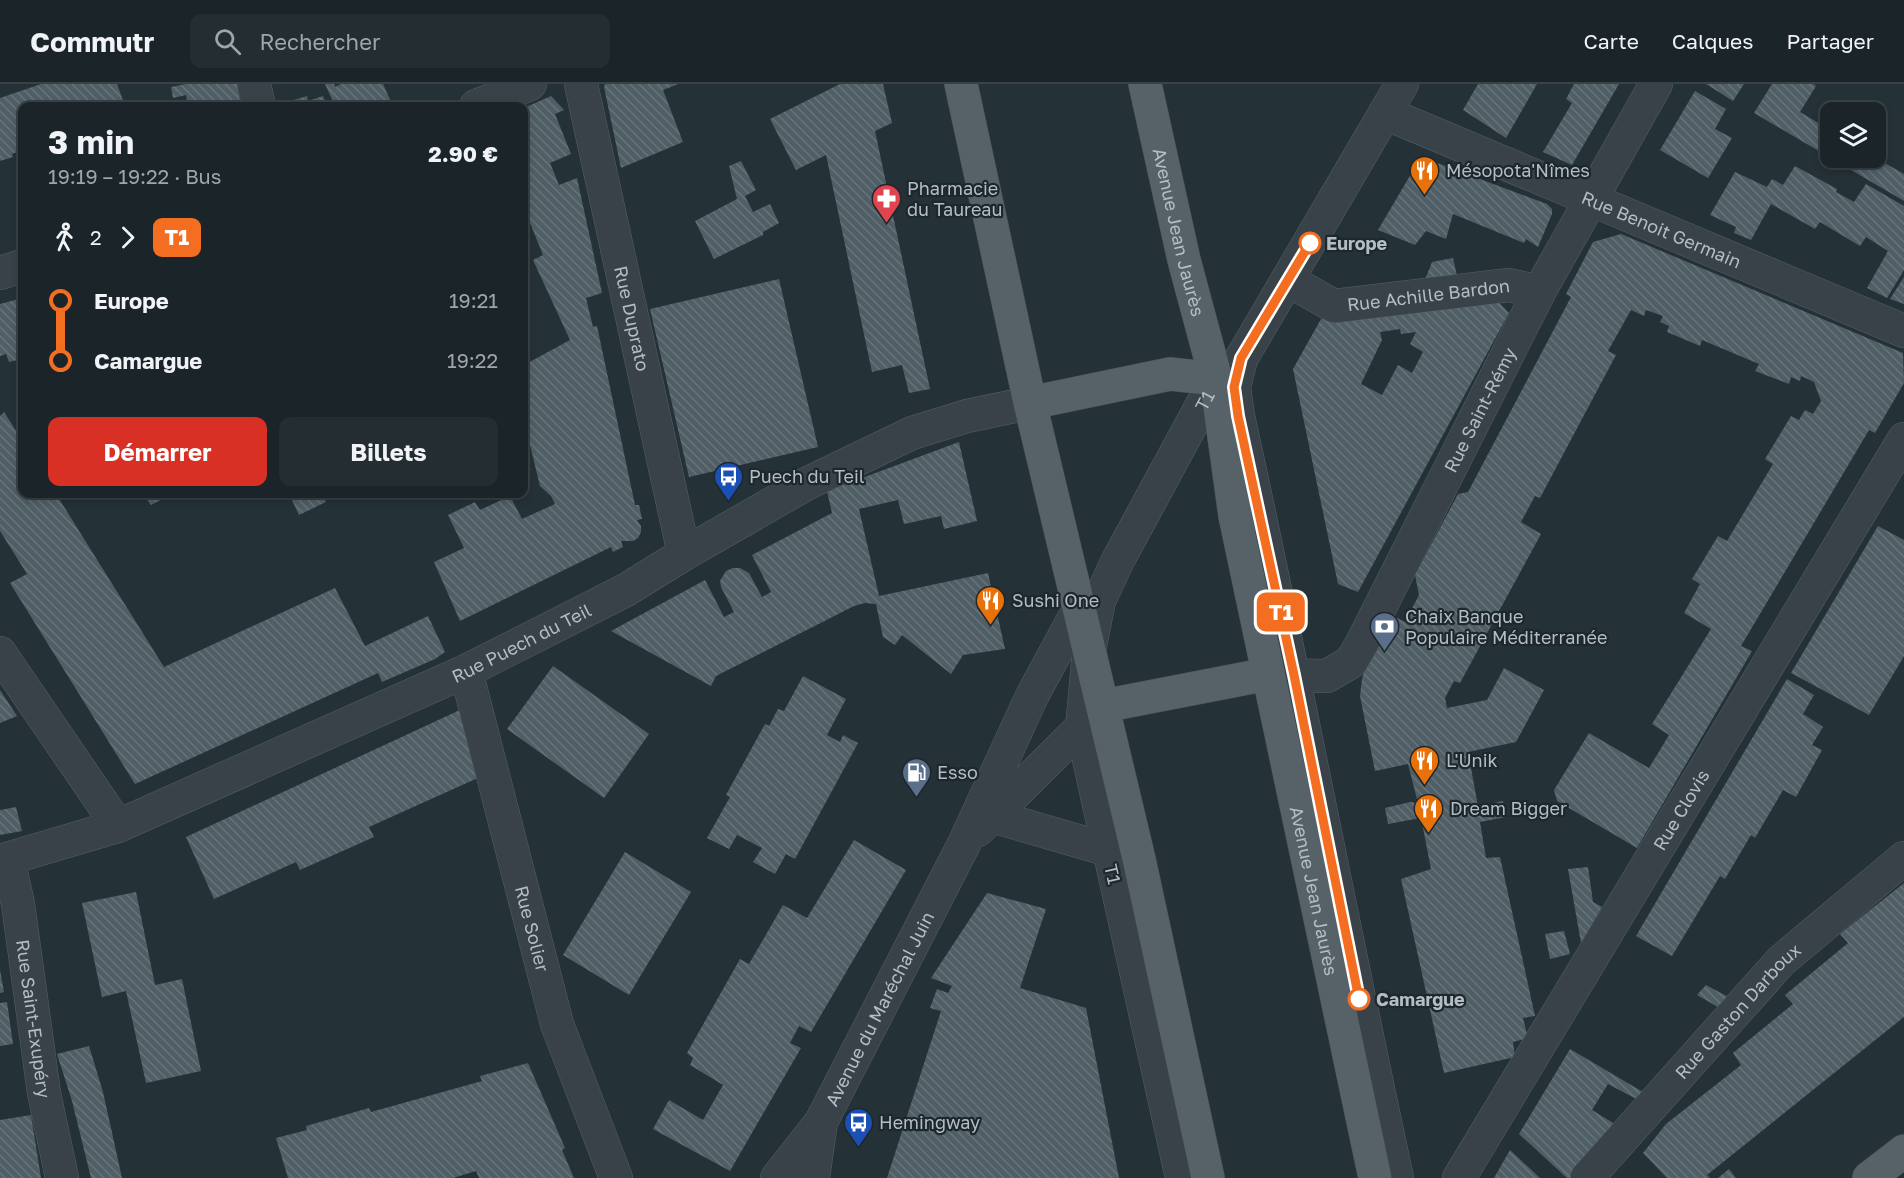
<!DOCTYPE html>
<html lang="fr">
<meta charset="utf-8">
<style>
body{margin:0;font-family:"Golos Text",sans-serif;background:#242d31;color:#f1f3f6;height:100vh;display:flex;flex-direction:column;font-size:22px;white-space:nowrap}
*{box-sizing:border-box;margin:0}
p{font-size:20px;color:#a0a5a8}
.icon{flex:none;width:33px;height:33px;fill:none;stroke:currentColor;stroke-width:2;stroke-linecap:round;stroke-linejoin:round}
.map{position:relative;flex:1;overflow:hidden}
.panel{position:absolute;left:18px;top:18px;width:510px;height:396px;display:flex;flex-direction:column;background:#1b2529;border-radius:12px;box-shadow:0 3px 9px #0003,0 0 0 2px #394246}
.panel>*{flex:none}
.badge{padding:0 12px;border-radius:9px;font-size:21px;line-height:39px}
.buttons{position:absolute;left:1820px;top:18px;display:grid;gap:12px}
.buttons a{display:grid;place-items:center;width:66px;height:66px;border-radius:12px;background:#1b2529;box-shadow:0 3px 9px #0003,0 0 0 2px #394246;font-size:30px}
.map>.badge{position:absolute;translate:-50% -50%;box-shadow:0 0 0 3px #fff}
.legs{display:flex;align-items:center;gap:9px;height:66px;padding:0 30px;font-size:20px}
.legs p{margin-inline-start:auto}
.summary{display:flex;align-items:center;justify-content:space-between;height:102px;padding:0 30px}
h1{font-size:33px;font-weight:700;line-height:45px}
.primary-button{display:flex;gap:12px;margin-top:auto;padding:12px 30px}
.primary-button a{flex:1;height:69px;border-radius:12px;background:#d93025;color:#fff;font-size:24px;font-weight:700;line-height:69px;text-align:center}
.primary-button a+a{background:#242d31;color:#f1f3f6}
ul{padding:0 30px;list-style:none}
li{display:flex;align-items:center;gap:21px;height:60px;font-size:22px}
li i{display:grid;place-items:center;width:9px;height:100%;margin:0 8px;background:currentColor}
li i::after{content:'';width:15px;height:15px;margin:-8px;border:4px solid;border-radius:50%;background:#1b2529}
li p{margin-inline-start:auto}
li:first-child i{background:linear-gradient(#0000 50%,currentColor 0)}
li:last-child i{background:linear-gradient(currentColor 50%,#0000 0)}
header{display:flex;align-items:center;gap:36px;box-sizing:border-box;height:84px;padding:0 30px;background:#1b2529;border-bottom:2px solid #394246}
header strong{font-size:28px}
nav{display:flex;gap:33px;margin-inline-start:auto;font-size:21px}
.search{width:420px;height:54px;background:#242d31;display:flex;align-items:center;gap:15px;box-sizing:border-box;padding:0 21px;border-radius:12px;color:#a0a5a8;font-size:22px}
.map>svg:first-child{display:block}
</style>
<header>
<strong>Commutr</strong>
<div class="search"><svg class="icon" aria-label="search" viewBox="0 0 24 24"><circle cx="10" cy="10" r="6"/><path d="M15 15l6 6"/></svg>Rechercher</div>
<nav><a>Carte</a><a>Calques</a><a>Partager</a></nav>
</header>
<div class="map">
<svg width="1904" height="1094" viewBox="0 0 1904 1094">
<defs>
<pattern id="building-back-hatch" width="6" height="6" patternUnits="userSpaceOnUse" patternTransform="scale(1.5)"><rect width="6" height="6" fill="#505e66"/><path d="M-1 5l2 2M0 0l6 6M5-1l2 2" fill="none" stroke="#67737a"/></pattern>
</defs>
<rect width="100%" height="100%" fill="#243137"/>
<!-- building -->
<g fill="url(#building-back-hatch)" fill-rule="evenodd">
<path d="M41,0H117L125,22H22V66L12,70L13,73L0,77V14Z"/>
<path d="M186,0H237L241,22H188L186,11L173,14L171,3Z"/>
<path d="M325,0H334L335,3L341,0H383L393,22H335Z"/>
<path d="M605,0H678L663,6L683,58L621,84L604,3Z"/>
<path d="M840,0H883L892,39L875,47L930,305L909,309L902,281L872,288L826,71L796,86L770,35Z"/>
<path d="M1478,0H1537L1506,54L1463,26Z"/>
<path d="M1574,0H1619L1572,81L1543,68L1572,19L1566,15Z"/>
<path d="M1706,0H1744L1733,17Z"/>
<path d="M1772,0H1813L1816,2L1800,28L1830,46V74H1876L1904,90V117L1754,29Z"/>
<path d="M1695,7L1726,25L1715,45L1732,54L1708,94L1660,66Z"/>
<path d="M307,12L308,17L323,12L327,22H285L284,19Z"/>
<path d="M551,12L564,26L555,30L571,70L550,79L559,101L577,94L602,209L586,214L593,243L597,242L635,421H639L642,435L637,436L641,442V448L638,454L633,457H621L623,463L613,468L611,463L460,537L434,478L464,464L448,431L475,418L480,426L510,412L522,435L555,420L551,412L540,402L530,361L524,357V281L570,256L533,176L543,171L524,124V24Z"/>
<path d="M1421,73L1547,120L1552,125V130L1538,163L1526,155L1524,159L1453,130L1446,155L1426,147L1415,161L1378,146Z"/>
<path d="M741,77L756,106L745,112L753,128L770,120L779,139L763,148V151L714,175L695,137L737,115L729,82Z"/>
<path d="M1795,82L1837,105L1836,108L1854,118L1866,100L1904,122V186L1887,214L1867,204L1888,167L1866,153L1860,162L1820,138L1815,145L1771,120L1751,156L1734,149L1736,143L1710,131L1735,88L1767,103L1772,95L1783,101Z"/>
<path d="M1621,150L1903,269L1904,299L1875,349L1869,346L1741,562L1752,567L1637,764L1557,717L1554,706L1589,649L1649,684L1669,651L1652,640L1711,545L1684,529L1700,500L1692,495L1718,452L1727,457L1773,380L1765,375L1791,332L1799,336L1805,326L1813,330L1821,317L1814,298L1801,292L1800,297L1791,293L1789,300L1755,287L1759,280L1702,256L1700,262L1667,248L1669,242L1660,238L1663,232L1646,226L1644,232L1631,226L1608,267L1616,271L1540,414L1535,412L1521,438L1541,450L1460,599L1454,597L1445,614L1447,624L1487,616L1504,584L1544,606L1516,658L1468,668L1478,722L1503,717L1506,733L1480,738L1486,774L1500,773L1535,932L1523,934L1528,954L1513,958L1515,973L1444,989L1401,795L1431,785L1421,734L1388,740L1385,724L1410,718L1418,719L1408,680L1375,687L1360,612L1362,595L1365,584L1393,532L1405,538L1419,511L1415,491L1458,410L1468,408L1571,213L1566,210L1593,158Z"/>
<path d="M1453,174L1457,192L1424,198L1432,178Z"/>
<path d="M1904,193V220L1890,215Z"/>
<path d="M779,195L818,363L689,393L650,225Z"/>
<path d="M1491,210L1509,229L1358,508L1338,500L1293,285L1321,235ZM1400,245L1401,250L1416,248L1410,260L1423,268L1412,289L1398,281L1382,311L1361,300L1382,256L1380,248Z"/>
<path d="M22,214V243L18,245L22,261V275L9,278L6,270L0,272V220Z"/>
<path d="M4,328L22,356V410H56L164,583L335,504L365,562L428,532L445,568L435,575L382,598L378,589L135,700L10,499L27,490L0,447V332Z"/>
<path d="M959,358L977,437L944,445L941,432L904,440L898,416L859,425L879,512L988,489L1005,565L963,571L951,590L902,551L895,561L883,553L876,520L865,519L854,522L716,592L711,602L611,547L705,496L724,533L734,528L721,503L720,497L726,487L733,484H740L749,489L762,513L771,508L752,471L832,429L827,407Z"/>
<path d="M143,410H172L151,421Z"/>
<path d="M289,410H322L326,418L299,431Z"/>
<path d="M1878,442L1904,456V572L1869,631L1791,589Z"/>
<path d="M553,582L649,650L604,714L507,645Z"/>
<path d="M803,592L846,615L827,651L840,658L843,651L858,659L795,775L786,770L775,790L753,778L762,764L737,751L729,765L707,754L730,713L726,711L765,640L769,642L778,625L784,627Z"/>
<path d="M1787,595L1814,611L1803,630L1823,643L1812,661L1822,666L1796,713L1783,706L1755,754L1751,751L1725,795L1720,792L1672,872L1636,852Z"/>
<path d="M0,606L17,632L0,639Z"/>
<path d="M462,625L480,693L369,743L374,753L300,786L296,778L214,815L186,753Z"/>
<path d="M16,723L22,747L0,751V726Z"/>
<path d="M854,756L906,786L811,948L799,942L790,959L801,964L730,1087L653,1045L669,1016L703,1036L723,1001L690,981L693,974L687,969L740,875L749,880L783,821L807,834Z"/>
<path d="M625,768L691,808L629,911L563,871Z"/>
<path d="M1588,783L1593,818L1602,823L1581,859L1568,785Z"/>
<path d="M1904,799V933L1707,1091L1710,1094H1667L1643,1069L1666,1040L1741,981L1733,969L1793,920L1785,911L1848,859L1840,850Z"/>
<path d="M136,808L155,901L182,895L201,987L146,999L126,907L102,913L82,819Z"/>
<path d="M987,809L1046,825L1020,904L1086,924L1119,1094H887L941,927L930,924L937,905L948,909L952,902L931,894Z"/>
<path d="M1564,847L1570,870L1550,875L1545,850Z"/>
<path d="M0,886L4,908L0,909Z"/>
<path d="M1706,901L1732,915L1723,926L1697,911Z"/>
<path d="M7,918L13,960L0,962V919Z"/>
<path d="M89,962L103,1008L122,1094H91L72,1017L57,970Z"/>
<path d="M1570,965L1648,1011L1642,1018L1608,1000L1592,1026L1618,1042L1571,1094H1567L1519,1050Z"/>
<path d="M528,979L565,1064L562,1066L574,1094H479L476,1087L453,1094H288L276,1054L307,1046L306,1042L369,1024L371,1028L482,997L480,992Z"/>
<path d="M31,1031L41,1094H0V1036Z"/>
<path d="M1510,1066L1540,1094H1494Z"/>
<path d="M1729,1085L1736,1094H1718Z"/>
</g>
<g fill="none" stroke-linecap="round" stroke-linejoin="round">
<defs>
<g id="minor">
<path d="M254,0L259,22"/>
<path id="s1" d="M581,0L684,470"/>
<path d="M476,22L530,0"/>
<path id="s2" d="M1385,29L1904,247"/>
<path d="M0,189L22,182"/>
<path id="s3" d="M1288,196L1334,222L1509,201L1539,208"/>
<path d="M0,569L118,742"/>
<path id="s4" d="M466,587L557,940L616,1094"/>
<path id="s5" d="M1275,591L1327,592L1351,578L1362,559L1539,208L1656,0"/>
<path d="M992,732L1126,771"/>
<path d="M978,746L1095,630"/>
<path id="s6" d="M8,775L18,820L44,1009L62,1094"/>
<path id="s7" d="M0,777L118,742L466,587L626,506L684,470L806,400L912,349L967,332L1030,319"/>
<path d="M777,1094L821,1038"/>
<path id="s8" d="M813,1094L821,1038L964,760L1032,612L1079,525"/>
<path id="s9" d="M1182,1094L1082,644L1089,567L1099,517L1117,478L1216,295L1227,285"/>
<path d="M1397,1094C1342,840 1294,586 1238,332L1234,303L1241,275L1402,0"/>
<path id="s10" d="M1459,1094L1904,355"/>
<path id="s11" d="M1587,1094L1781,877L1904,774"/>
</g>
<g id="major">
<path d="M961,0L1030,319L1139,775L1208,1094"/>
<path id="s12" d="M1145,0L1184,176L1216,295L1235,432L1375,1094"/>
<path d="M1030,319L1170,290L1216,295"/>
<path d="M1103,622L1268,590"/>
<path d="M1869,1094L1904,1067"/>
</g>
</defs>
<!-- minor casing -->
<use href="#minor" stroke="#566066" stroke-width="34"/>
<!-- major casing -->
<use href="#major" stroke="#444e54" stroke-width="34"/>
<!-- minor -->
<use href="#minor" stroke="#384248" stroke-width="33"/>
<!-- major -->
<use href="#major" stroke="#566268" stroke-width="33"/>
</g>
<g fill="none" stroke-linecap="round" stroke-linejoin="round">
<defs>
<path id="line-1" d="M1310,159L1241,274L1234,303L1238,332L1294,591L1359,915"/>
</defs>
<!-- line-1 casing -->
<use href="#line-1" stroke="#fff" stroke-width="14"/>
<!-- line-1 -->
<use href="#line-1" stroke="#f36e21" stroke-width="9"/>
</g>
<!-- icons -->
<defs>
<symbol id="restaurant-pin" viewBox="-11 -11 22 30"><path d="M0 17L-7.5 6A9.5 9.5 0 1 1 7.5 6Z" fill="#e8710a" stroke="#1d272d"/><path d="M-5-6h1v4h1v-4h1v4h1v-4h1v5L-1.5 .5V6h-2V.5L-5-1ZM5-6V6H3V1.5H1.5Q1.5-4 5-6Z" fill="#fff"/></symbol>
<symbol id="pharmacy-pin" viewBox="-11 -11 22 30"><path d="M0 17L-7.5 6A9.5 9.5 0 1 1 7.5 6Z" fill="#e0444e" stroke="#1d272d"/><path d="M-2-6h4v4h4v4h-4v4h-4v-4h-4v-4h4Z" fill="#fff"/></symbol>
<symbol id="bus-pin" viewBox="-11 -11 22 30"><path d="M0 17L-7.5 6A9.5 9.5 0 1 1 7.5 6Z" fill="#1a4fb4" stroke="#1d272d"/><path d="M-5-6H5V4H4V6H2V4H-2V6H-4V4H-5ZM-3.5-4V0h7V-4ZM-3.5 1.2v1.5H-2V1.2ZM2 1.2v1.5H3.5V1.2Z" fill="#fff"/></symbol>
<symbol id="bank-pin" viewBox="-11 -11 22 30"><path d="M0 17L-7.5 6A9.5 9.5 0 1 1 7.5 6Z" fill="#5c6f8a" stroke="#1d272d"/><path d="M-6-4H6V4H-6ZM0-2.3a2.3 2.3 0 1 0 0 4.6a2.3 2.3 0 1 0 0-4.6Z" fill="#fff"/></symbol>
<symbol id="fuel-pin" viewBox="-11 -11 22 30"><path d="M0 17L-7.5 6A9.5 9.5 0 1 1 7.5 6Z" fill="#5c6f8a" stroke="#1d272d"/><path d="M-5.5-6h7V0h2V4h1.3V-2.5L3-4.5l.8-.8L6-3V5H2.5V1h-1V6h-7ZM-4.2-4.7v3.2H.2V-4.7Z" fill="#fff"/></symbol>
</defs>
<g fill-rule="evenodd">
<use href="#restaurant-pin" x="1408" y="70" width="33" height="45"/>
<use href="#pharmacy-pin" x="870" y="98" width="33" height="45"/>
<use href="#bus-pin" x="712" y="376" width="33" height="45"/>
<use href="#restaurant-pin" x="974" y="500" width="33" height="45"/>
<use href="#bank-pin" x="1368" y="526" width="33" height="45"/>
<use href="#restaurant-pin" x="1408" y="660" width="33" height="45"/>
<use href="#fuel-pin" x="900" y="672" width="33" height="45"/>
<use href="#restaurant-pin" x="1412" y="708" width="33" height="45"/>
<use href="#bus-pin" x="842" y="1022" width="33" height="45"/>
</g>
<!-- markers -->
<g fill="#fff" stroke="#f36e21" stroke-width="3">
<circle cx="1310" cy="159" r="10"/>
<circle cx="1359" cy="915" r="10"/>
</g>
<g text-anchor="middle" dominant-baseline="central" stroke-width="4.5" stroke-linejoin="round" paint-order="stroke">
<!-- poi labels -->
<g font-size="18" fill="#b3bec4" stroke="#1d272d" text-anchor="start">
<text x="1446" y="86">Mésopota'Nîmes</text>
<text x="907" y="104">Pharmacie<tspan x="907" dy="21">du Taureau</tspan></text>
<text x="749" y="392">Puech du Teil</text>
<text x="1012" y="516">Sushi One</text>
<text x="1405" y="532">Chaix Banque<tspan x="1405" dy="21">Populaire Méditerranée</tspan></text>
<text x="1446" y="676">L'Unik</text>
<text x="937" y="688">Esso</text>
<text x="1450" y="724">Dream Bigger</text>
<text x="879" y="1038">Hemingway</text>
</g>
<!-- street labels -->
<g font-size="18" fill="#b3bec4" stroke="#1d272d">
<text stroke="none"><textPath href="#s2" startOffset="300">Rue Benoit Germain</textPath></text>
<text stroke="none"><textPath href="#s12" startOffset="152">Avenue Jean Jaurès</textPath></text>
<text stroke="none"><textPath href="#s3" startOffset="148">Rue Achille Bardon</textPath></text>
<text stroke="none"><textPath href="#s1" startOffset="240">Rue Duprato</textPath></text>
<text stroke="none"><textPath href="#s9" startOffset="816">T1</textPath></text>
<text stroke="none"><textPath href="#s5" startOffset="363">Rue Saint-Rémy</textPath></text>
<text stroke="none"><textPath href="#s7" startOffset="566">Rue Puech du Teil</textPath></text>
<text stroke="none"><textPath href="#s10" startOffset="430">Rue Clovis</textPath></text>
<text transform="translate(1113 790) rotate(77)">T1</text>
<text stroke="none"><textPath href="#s12" startOffset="825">Avenue Jean Jaurès</textPath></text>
<text stroke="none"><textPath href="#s4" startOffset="266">Rue Solier</textPath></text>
<text stroke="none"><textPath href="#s8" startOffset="184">Avenue du Maréchal Juin</textPath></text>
<text stroke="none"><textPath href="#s11" startOffset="225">Rue Gaston Darboux</textPath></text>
<text stroke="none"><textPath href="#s6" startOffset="162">Rue Saint-Exupéry</textPath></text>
</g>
<!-- stop labels -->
<g font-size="18" font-weight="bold" fill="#b3bec4" stroke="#1d272d" text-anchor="start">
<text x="1326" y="159">Europe</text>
<text x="1376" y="915">Camargue</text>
</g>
</g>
</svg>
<div class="buttons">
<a><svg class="icon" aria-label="layers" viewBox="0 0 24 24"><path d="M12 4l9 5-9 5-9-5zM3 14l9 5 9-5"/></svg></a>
</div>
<b class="badge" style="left:1281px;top:528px;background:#f36e21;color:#fff">T1</b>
<section class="panel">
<div class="summary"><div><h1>3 min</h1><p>19:19 – 19:22 · Bus</p></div><b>2.90 €</b></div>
<div class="legs"><svg class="icon" aria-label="walk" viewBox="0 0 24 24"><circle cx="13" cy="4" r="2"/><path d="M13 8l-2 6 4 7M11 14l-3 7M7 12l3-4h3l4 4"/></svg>2<svg class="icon" aria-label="forward" viewBox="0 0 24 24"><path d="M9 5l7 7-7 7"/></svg><b class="badge" style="background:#f36e21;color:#fff">T1</b></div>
<ul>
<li><i style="color:#f36e21"></i><b>Europe</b><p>19:21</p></li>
<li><i style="color:#f36e21"></i><b>Camargue</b><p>19:22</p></li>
</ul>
<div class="primary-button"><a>Démarrer</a><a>Billets</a></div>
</section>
</div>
